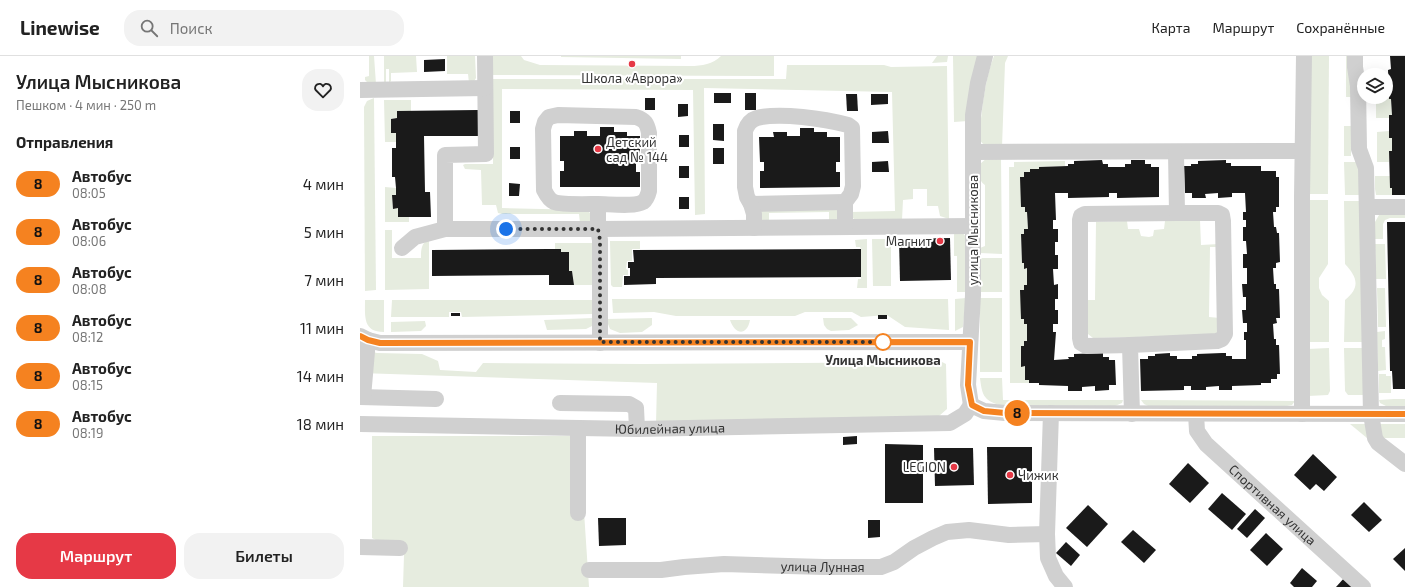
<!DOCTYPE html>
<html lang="ru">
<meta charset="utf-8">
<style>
body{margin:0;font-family:"Exo 2",sans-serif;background:#f2f2f2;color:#222;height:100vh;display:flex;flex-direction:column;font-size:15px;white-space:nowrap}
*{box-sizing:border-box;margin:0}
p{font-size:13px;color:#767676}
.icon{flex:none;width:22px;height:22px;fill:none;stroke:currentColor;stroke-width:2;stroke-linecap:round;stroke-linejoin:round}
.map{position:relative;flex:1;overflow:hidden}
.side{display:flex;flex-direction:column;background:#fff;width:360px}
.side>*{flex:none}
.badge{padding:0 8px;border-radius:13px;font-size:14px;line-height:26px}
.tools{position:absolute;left:997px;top:12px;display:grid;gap:8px}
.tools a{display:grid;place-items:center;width:36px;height:36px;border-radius:50%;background:#fff;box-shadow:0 4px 16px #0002;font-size:20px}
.you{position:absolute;width:20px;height:20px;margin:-10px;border:3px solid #fff;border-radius:50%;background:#1a73e8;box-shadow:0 0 0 6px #1a73e833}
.map>.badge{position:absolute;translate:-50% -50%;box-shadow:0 0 0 2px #fff}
h2{padding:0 16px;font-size:15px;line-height:36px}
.round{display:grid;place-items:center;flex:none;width:42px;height:42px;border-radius:16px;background:#f2f2f2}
.overview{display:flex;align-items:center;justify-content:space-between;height:68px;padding:0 16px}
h1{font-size:19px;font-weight:600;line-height:30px}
.action{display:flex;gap:8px;margin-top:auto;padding:8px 16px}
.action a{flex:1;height:46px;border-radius:16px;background:#e63946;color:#fff;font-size:16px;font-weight:600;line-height:46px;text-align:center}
.action a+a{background:#f2f2f2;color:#222}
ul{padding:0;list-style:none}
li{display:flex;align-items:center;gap:12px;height:48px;padding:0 16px}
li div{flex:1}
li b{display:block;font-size:15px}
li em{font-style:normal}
li .badge{min-width:44px;font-weight:700;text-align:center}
header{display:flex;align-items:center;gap:24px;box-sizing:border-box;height:56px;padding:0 20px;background:#fff;border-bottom:1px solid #e0e0e0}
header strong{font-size:19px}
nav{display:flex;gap:22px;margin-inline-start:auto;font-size:14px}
.search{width:280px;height:36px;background:#f2f2f2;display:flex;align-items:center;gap:10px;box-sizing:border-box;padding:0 14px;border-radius:16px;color:#767676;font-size:15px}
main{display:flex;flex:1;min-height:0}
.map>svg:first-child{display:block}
</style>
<header>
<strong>Linewise</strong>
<div class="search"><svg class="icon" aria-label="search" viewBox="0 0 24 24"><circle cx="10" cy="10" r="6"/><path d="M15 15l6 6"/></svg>Поиск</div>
<nav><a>Карта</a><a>Маршрут</a><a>Сохранённые</a></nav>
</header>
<main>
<section class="side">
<div class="overview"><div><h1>Улица Мысникова</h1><p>Пешком · 4 мин · 250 m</p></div><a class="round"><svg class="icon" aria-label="heart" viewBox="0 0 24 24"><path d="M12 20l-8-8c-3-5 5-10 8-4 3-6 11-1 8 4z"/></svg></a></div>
<h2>Отправления</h2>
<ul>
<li><span class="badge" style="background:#f58220;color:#111">8</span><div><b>Автобус</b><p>08:05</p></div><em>4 мин</em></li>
<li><span class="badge" style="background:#f58220;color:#111">8</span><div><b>Автобус</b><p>08:06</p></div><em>5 мин</em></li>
<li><span class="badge" style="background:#f58220;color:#111">8</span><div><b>Автобус</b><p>08:08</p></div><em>7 мин</em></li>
<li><span class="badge" style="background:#f58220;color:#111">8</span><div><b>Автобус</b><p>08:12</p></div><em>11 мин</em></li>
<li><span class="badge" style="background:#f58220;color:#111">8</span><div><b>Автобус</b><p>08:15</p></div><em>14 мин</em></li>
<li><span class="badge" style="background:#f58220;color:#111">8</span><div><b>Автобус</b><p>08:19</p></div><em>18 мин</em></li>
</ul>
<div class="action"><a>Маршрут</a><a>Билеты</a></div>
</section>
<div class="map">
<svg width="1045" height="531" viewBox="0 0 1045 531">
<rect width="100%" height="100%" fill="#fff"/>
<!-- green -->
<g fill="#e6ecdf">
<path d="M9,0H14L16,28H9L5,24V21L9,20Z"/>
<path d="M24,0H56L57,16L31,17V25L29,27V13H26V29H24Z"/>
<path d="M87,0H115L116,22L113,27H109L108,18H87Z"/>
<path d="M131,0H161L164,4L180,9L330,10C342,10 353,8 361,0H414V20L132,19Z"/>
<path d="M201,0H321V3L201,1Z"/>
<path d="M577,0H588L587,6L572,7Z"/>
<path d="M593,0H619L608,65L594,66Z"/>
<path d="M634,0H648L645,7L642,91C632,91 623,92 619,82C622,54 624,26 634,0Z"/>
<path d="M949,0H969L968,138H948Z"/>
<rect x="986" y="0" width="5" height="41"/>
<path d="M427,9H524L531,11L587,10L589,163L580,160L578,150H567V133H553V143L543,144L542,164H495L491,160L490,156L535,155L532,36L344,32L345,158L335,159L333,34L142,33V152L227,154L231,158L230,168L220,167L219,158H142L138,157L136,149H122L121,114L105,113L103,109L105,108H133L132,23H426Z"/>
<path d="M1026,40H1029V43H1031L1032,59H1029V62H1016V41Z"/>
<path d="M14,42L16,234L5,235L4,51L7,45Z"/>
<path d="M24,44H51V55H37V62L31,63V77H36V86H25Z"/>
<rect x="984" y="70" width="7" height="30"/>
<path d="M1029,75V82H1032V95H1029V106H1017V76Z"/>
<path d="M641,101L642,198L620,197V192L625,190V129C618,125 620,117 620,108L627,102Z"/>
<path d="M705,105V110L679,111V113H670V116L664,121L661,151H665V156H667L668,173H664V178L661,179L662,207H664V212H667V229H664V268H667V285H664V290H661V310H665V324H669V327H650L649,111H654V106Z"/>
<path d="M984,106H996L1001,110L1003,139H985Z"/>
<path d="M1015,120H1030V132H1032V139H1016L1015,133Z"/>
<path d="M25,131L36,132V139H32L33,152H38V161H49V166H25Z"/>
<path d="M948,144H968V208L959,222V232L962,239L969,245V286H947Z"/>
<path d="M984,145H1003L1005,286H984L985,244C1001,231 997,221 985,208Z"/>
<path d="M478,153L479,160L476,164L469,167V156L409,157V167L403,166L399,155Z"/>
<path d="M1045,154V162H1030L1025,164L1023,168V183H1015V166L1019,159Z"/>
<path d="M840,164L841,189L859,188L860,191H850L849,261L860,262L859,279L733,282L728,278L727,244H735L736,166L767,165L768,173H779L781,180L789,181L793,180L794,174L804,173L805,165Z"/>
<path d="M25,174H32V202H61C61,194 61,187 69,183V233L25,234Z"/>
<path d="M594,174L602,176L607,182V236H597V200H594Z"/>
<path d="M507,183V232H497L498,223H501V193L500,191H496L495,184Z"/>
<path d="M512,183H531V230H513Z"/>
<path d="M250,185H280V193H272V205H267L266,213L268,214V219H263L262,231H253L251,229Z"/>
<path d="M195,187H233V229H214L212,215H209V197L201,196L195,193Z"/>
<path d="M1015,188H1025L1026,223H1016Z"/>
<rect x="620" y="202" width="22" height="34"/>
<path d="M1017,232H1025L1026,271H1018Z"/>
<path d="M606,242L603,271L595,275V243Z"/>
<rect x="620" y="242" width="22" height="74"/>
<path d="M252,243H588L589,274L545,271L527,259L501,261L492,256H445L435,260H316L294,256L253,257Z"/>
<path d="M5,244H24V276C3,276 5,261 5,244Z"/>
<path d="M32,244H232V258L102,261L101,256H89V261H31Z"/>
<path d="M233,262L232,270L226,273L187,274L184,264Z"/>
<path d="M292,262V269L282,276L260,277L250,273L246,263Z"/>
<path d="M463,262H491L498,269L489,274L471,275L467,273L464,269Z"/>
<path d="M370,264H390C387,280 375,279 370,264Z"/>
<path d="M65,265L66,270L61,275L31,276V266Z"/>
<path d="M1025,275V283L1022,284V291H1025L1026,314L1018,315L1017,276Z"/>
<path d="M969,292L970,335L968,339L948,340L947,293Z"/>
<path d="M984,292H1005V339H988L985,335Z"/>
<path d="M0,293L17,297L62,298L78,305L80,314L116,316L123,307L284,308L582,306L586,308L587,353L579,360L296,368L297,327L0,317Z"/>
<path d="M1019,318H1026V320H1031V337H1019Z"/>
<path d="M620,322H642L643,344H763L762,347L755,350L639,349C623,344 622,338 620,322Z"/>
<path d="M1034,343H1045V350H1026L1020,347L1019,344Z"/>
<path d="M781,344L935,345L932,349L927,350H788L784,348Z"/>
<path d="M990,368H1045V382H1007Z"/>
<path d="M12,380H219L229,531H43L44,499L12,482Z"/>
</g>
<!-- building -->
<g fill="#1a1a1a">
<path d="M1030,0H1045V139H1032V132H1030L1029,95H1032V82H1029V59H1032L1031,43H1029L1028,14L1031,13Z"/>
<path d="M85,3V15L64,16V4Z"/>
<rect x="354" y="37" width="17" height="10"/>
<rect x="385" y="37" width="11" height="17"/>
<path d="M486,38H497L498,55H487Z"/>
<path d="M511,38H528V48L511,49Z"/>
<rect x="285" y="42" width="10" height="12"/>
<path d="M318,48H328V60L318,61Z"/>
<path d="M118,54L119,80H64L65,136H70L71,161H38V152L33,153L32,139H36V132L35,121H32V92H36V77H31V63L37,62V55Z"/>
<rect x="150" y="55" width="10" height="12"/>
<path d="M353,68H364V85L353,84Z"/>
<path d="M240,71H254V76H267V80H280V105H276V116H280V131H200V115H204V105H200V80H214V75H227V80H240Z"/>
<path d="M440,72H454V76H467V81H480V106H476V116H480V131L400,132V115H404V106H400L399,81H414L413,76H427V80H440Z"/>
<path d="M528,75L529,87H512V76Z"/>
<rect x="319" y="79" width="10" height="12"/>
<rect x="150" y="91" width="10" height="12"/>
<rect x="353" y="92" width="11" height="16"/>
<path d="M742,104L743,108H748V111H765V108H771V104H785V108H791V111H799V141L757,142V137H749V141L708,142V137H695L696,164H693V173H698V186H695V199H698V213H693L694,229L698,228V243H695V254H698V268H693V276H696L694,304L709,303L708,301H714V298L743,297V301H749V304H755L756,329H749V334L735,335V330L722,331V335H708V330L679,329V327H669V324H665V310L661,311V290H664V285H667V268H664V263H661L660,234H664V229H667V212L664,213V207H662L661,178H664V173H668L667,156H665V151H661L660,121H664V116H670V113H679V111L708,110V108H714V105Z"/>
<path d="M866,104V107H871V110H901V115H916V121H919V151H916V156H913L914,171H916L917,177H919L920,206L916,207V212H913L914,228H916V233H919L920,262H916L917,267L913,268L914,283H916V289H919L920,318H917V323H911V327H901V329L872,330V334H859V330L846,331V334H831V330H824V334L781,335L780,303H788V300H795V298L810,297V300H817V303H832V300H837V298L862,297H866V300H872V303H886V284H884V276H887V267H883L882,254H886V241H883L882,228H887V212H883V198H887L886,185H883V171H886V164H883V156H886L885,137H872V141L858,142V137L845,138L846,142H832V137H825L824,110H831V108H838V105Z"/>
<path d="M528,105L529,116H512V106Z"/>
<rect x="319" y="110" width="10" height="12"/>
<path d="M149,127L160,128L159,140H149Z"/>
<rect x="319" y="141" width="10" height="12"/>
<path d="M1027,166H1045V333H1033L1032,315H1030Z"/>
<path d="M590,182L591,224L540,225L539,183Z"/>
<path d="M190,193H201V196H209V215H212L214,229H189V219L72,220V194Z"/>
<path d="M501,193V221L296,222V228L264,229V220H270V212H268V206H274L273,194Z"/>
<rect x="91" y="257" width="9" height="3"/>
<rect x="518" y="259" width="9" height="4"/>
<path d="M497,380V388L483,389V381Z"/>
<path d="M525,388L563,389V447H525Z"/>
<path d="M627,391H672V447L628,448Z"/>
<path d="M574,392H613L614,429L575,430Z"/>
<path d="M953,398L977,421L964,435L956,428L950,434L934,419Z"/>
<path d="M828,407L849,427L830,447L809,428Z"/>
<path d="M862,437L886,458L872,474L848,453Z"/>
<path d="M1004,446L1022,464L1009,476L991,459Z"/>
<path d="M728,449L748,468L727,491L706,472Z"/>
<path d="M895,453L905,462L887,482L877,473Z"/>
<path d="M238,462H266V489L239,490Z"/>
<path d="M508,464H520V481L508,482Z"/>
<path d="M773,474L796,494L784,507L761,486Z"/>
<path d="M906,477L923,493L907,510L890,494Z"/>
<path d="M706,486L720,499L711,510L696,497Z"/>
<path d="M1045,492V515L1033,503Z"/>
<path d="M942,512L957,525L952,531H934L930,527Z"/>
<path d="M985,521L993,531H976Z"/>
</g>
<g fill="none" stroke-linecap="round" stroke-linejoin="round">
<!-- minor -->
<g stroke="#d0d0d0" stroke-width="16">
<path d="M125,0L126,98L85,99V173H238L613,170"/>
<path d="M995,0V11L998,30L999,93L1006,112L1011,358L1015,382L1018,387L1045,408"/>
<path d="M0,34L125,32"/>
<path d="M614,96L942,95"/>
<path d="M238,148C228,148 202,149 194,146C189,144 186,138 184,134L183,73L185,66L189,61L198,59L276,61C285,64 287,67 289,77V135C288,139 287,143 283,146C275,151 249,148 238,148V173L240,184V287"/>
<path d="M391,148L485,146"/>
<path d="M1007,151H1045"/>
<path d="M394,172V158L391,148L387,141L385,131V75C387,69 390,64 397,62C420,56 465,63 488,69L492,72L493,130L491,138L485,146V171"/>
<path d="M42,192L55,181L85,173"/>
<path d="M0,280L8,284L20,287L610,286"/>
<path d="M770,289L726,290L721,287L720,282V164L721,160L725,158L817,157"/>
<path d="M0,341L76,343"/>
<path d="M3,341L8,284"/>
<path d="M200,347L269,348L276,352L277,373"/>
<path d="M611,349L624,355L645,357L1045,358"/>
<path d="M611,349L608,329L613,239V59L618,27L625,0"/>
<path d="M691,357L687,478L688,502L696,520L705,531"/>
<path d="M772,358L770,289L857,285L862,283L865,278L863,165L862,159L858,157H817L816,96"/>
<path id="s1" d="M836,358L837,375L846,388L1003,531"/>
<path d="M942,358V141L944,0"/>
<path id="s2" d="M0,368L277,373L590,367L605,358L611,349"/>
<path d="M218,373V457"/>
<path d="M0,491L40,492"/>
<path id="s3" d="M229,514H301L324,511L364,508L464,511H521L534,506L554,492L573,482L587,476L609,474L649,479L687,478"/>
</g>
</g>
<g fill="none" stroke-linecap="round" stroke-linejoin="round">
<defs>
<path id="line" d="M0,280L8,284L20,287L610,286L608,329L612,349L624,355L645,357L1045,358"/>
</defs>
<!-- line casing -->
<use href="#line" stroke="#fff" stroke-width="9"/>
<!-- line -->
<use href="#line" stroke="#f58220" stroke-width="6"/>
<!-- walk -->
<path stroke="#333" stroke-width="4" stroke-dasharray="0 7.2" d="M146,173H238L240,184V286H528H523"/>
</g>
<!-- markers -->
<g fill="#e63946" stroke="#fff" stroke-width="1.5">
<circle cx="272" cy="8" r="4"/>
<circle cx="238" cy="93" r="4"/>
<circle cx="580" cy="185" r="4"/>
<circle cx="594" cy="411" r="4"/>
<circle cx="650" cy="419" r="4"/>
</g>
<circle fill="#fff" stroke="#f58220" stroke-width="2" cx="523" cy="286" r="8"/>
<g text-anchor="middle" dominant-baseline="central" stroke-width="4" stroke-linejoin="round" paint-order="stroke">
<!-- poi labels -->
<g font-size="13" fill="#333" stroke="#fff" text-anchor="start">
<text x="272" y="22" text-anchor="middle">Школа «Аврора»</text>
<text x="246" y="86">Детский<tspan x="246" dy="15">сад № 144</tspan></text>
<text x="572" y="185" text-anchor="end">Магнит</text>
<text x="586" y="411" text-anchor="end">LEGION</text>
<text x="658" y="419">Чижик</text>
</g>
<!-- street labels -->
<g font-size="13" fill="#333" stroke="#fff">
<text transform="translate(613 174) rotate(-90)">улица Мысникова</text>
<text stroke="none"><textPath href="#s2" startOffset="310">Юбилейная улица</textPath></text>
<text stroke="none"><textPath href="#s1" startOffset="123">Спортивная улица</textPath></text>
<text stroke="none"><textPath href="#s3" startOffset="234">улица Лунная</textPath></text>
</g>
<!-- stop labels -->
<g font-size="13" font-weight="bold" fill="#333" stroke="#fff">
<text x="523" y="304">Улица Мысникова</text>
</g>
</g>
</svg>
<div class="tools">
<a><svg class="icon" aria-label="layers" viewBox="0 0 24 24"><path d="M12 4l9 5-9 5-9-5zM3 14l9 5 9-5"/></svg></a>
</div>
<div class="you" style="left:146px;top:173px"></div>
<b class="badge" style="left:657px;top:357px;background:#f58220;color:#111">8</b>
</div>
</main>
